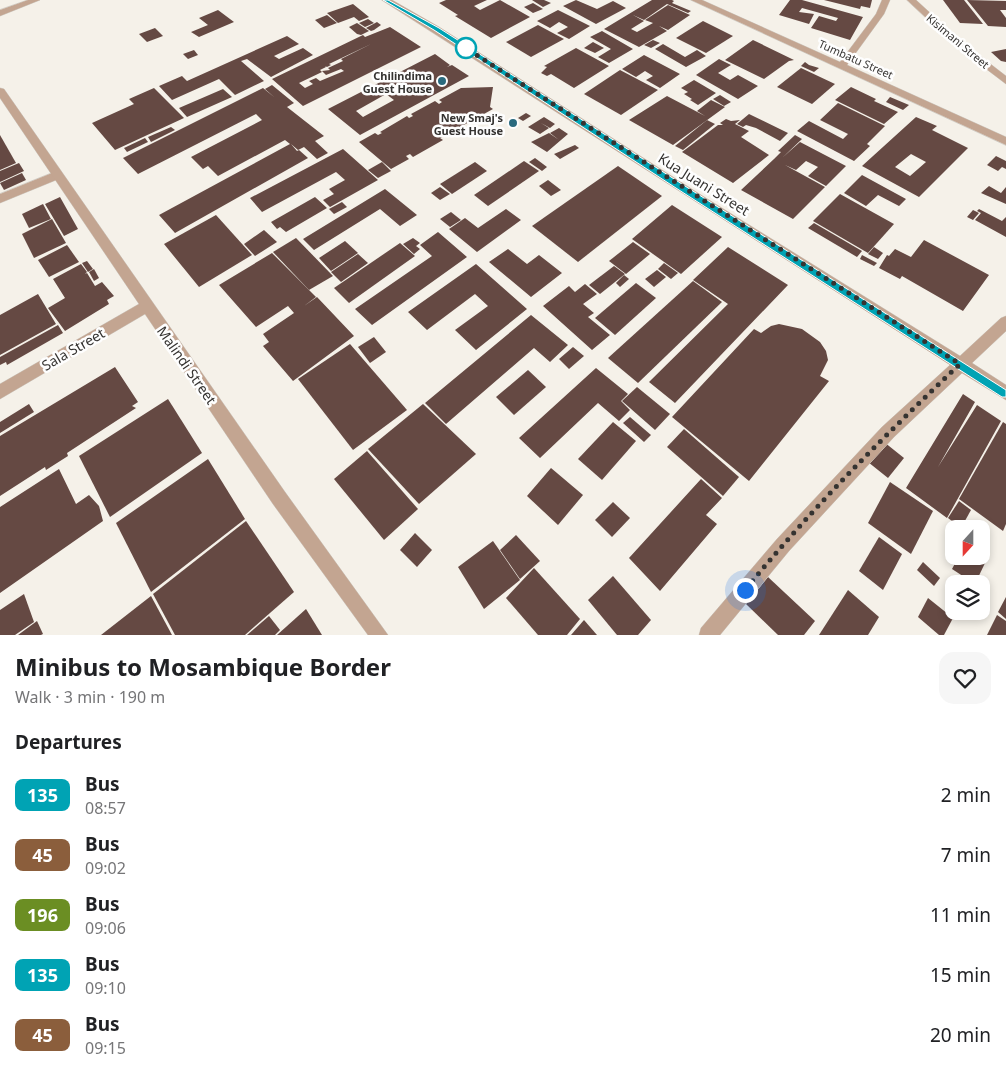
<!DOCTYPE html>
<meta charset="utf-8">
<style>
body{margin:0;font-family:"Noto Sans",sans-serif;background:#f6f6f6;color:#202124;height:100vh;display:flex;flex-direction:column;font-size:19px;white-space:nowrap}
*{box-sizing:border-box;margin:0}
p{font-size:16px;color:#757577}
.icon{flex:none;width:28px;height:28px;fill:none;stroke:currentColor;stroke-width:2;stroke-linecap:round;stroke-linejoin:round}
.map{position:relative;height:635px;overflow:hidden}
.side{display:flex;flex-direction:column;background:#fff;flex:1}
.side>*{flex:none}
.badge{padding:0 10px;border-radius:8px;font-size:18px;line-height:32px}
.needle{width:32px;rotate:201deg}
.tools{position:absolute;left:945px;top:520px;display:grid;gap:10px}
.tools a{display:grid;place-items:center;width:45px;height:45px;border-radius:10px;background:#fff;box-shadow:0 2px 8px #0003;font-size:25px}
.you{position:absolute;width:25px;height:25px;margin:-12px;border:4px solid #fff;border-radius:50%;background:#1a73e8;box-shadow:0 0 0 8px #1a73e833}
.map>.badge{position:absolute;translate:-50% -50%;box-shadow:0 0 0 2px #fff}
h2{padding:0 15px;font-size:19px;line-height:45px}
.round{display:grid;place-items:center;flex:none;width:52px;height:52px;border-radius:15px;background:#f6f6f6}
.headline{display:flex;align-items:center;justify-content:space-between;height:85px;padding:0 15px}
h1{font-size:24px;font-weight:700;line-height:38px}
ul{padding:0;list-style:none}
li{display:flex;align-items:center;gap:15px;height:60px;padding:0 15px}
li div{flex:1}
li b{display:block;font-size:19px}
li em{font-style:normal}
li .badge{min-width:55px;font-weight:700;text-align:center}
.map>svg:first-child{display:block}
</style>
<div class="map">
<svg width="1006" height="635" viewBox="0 0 1006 635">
<rect width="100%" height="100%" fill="#f5f1e9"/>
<!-- building -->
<g fill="#654943" fill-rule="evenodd">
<path d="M446,0H487L474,6L480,10L500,0L530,17L491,38L455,16L458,15L439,3Z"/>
<path d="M532,0H544L551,3L543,7Z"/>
<path d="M576,0L597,9L613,1L626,8L596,24L563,6Z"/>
<path d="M652,0H672L674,1L672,3L691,11L688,13L667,4L644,20L633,15L644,21L631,29L637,32L653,23L645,20L668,5L690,15L668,30L659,26L667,31L639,47L604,29Z"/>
<path d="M790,0H802L863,17L850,40L811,28L819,16L836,21L838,18L802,8L799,12L814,14L809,24L779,15Z"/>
<path d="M824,0H872L870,8L861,6L860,9Z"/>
<path d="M943,0H964L983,24L960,23Z"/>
<path d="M967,0L1006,1V10H1000L1006,18V27L988,26Z"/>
<path d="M533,3L543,9L533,13L524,7Z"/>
<path d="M353,4L369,17L359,21L354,17L338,23L327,13Z"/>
<path d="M218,10L234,22L199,37L191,32L208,25L199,18Z"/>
<path d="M558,10L590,26L569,39L557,33L568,27L559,22L550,28L537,21Z"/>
<path d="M327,15L337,23L324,28L315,20Z"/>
<path d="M368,19L374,23L365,27L359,23Z"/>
<path d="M703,21L733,36L706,53L676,38Z"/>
<path d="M377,22L381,25L374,30L371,31L366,28Z"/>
<path d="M357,23L369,31L361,35L357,34L349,27Z"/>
<path d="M538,25L564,39L531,57L506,42Z"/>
<path d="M390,27L421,47L303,106L272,79L363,35L365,37ZM371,44L341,59L343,61L328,68L330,70L322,71L326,75L341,69L344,71L320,81L316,78L309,81L313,84L305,88L299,83L322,72L320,70L326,67L325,66L327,67L331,65L329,64Z"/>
<path d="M155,28L163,36L147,42L139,34Z"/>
<path d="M602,31L633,49L609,63L598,57L611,49L590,37Z"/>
<path d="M287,36L299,44L274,56L279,59L303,48L313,55L271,77L247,59L241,61L264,81L235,95L219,79L172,100L159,86L182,76L187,81Z"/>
<path d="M653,40L660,43L651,48L644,45Z"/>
<path d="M753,40L794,60L789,61L764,79L725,60Z"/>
<path d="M593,42L604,48L595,53L584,48Z"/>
<path d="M663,44L685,57L697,50L706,56L686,67L655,49Z"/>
<path d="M576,48L609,66L574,88L551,74L547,76L541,73L547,67L544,66Z"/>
<path d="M1006,49V62L1001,61L991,52Z"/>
<path d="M194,50L198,55L188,59L183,54Z"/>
<path d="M435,54L450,65L447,67L452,65L469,76L360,135L328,109ZM386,94L394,100L363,117L356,111Z"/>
<path d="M644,55L680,74L660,88L646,80L653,76L645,71L636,77L622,69Z"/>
<path d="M719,59L731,65L718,73L730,80L738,75L758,86L738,99L696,75Z"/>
<path d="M805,62L809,65L819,68L814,72L801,66Z"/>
<path d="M801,68L835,84L812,104L777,87Z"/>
<path d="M620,70L658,90L621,115L584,94Z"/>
<path d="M694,80L716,93L698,105L690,100L692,99L684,94L688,92L681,88Z"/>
<path d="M272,85L294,103L287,107L324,136L315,141L328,153L317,159L304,147L298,150L291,144L297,151L299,150L308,158L175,233L159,215L290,144L285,140L218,176L208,166L203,169L191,157L262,120L256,114L138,174L123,158L263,88L274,97L265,89Z"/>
<path d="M493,87L490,107L493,109L440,138L443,140L413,157L410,154L406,156L409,159L391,169L359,142L375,133L378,135L382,133L380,132L407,116L409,118L413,116L411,114L435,101L439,104L442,102L439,100L461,88Z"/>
<path d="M851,87L876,99L874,101L898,112L884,124L835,100Z"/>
<path d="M154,88L184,118L115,150L92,123L134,104L129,99Z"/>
<path d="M223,89L232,97L187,117L179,108Z"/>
<path d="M720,95L731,102L724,106L713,99Z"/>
<path d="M667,96L705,116L697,111L711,100L725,107L673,145L629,120Z"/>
<path d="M890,97L909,105L903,110L886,102Z"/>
<path d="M838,103L885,126L867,144L870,146L854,161L797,131L809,121L843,139L848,134L820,120Z"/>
<path d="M526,113L531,116L523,121L518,118Z"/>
<path d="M749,114L788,133L780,141L756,128L746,125L743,127L737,124Z"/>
<path d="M544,117L555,124L550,128L541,123L549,128L540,134L528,127Z"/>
<path d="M916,117L937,126L932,130L968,148L919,197L862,166ZM911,154L926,162L910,176L895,167Z"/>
<path d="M726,119L731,121L740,120L735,124L749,131L741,137L769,155L733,183L682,152L718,125H723L720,123Z"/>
<path d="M707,120L715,124L683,150L675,146Z"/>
<path d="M171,127L175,130L151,142L148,137Z"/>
<path d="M559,128L568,134L547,152L531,142L549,133L559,140L550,133Z"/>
<path d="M0,135L16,163L0,170Z"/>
<path d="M795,135L802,139L782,158L800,142L846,166L826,186L808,176L818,167L806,161L796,170L785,165L825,187L793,219L741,190L774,159L781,152L778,151Z"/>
<path d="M145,138L148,142L127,152L124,148Z"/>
<path d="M575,145L579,148L560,159L554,154Z"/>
<path d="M343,149L378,180L330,207L323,200L334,194L329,189L345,180L336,172L262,212L250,198Z"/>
<path d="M996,156L1006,161V169L1002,167L998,171L987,165Z"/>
<path d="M535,158L547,167L542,171L529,162Z"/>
<path d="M524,161L539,171L488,206L474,195Z"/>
<path d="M382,162L391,171L378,178L368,170Z"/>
<path d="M475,162L487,171L452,194L440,184Z"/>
<path d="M19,163L24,171L0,182V171Z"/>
<path d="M618,166L662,196L578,262L532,226Z"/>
<path d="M22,173L26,180L4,190L0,183Z"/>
<path d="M862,175L906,199L899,206L878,195L866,206L844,193Z"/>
<path d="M548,180L561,190L551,196L539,186Z"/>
<path d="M989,186L1001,193L1006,187V204L981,193Z"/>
<path d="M440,187L450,194L440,200L431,193Z"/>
<path d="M385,189L417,215L400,226L380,209L314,250L303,239Z"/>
<path d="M840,194L894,224L868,253L813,221Z"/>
<path d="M60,197L78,229L64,236L45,204Z"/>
<path d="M315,197L327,208L286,232L280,227L277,229L271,222Z"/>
<path d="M342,202L347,207L334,214L329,209Z"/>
<path d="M43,204L51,219L29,228L22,214Z"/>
<path d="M672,205L722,237L681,274L632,239Z"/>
<path d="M506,209L521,220L477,252L449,229L465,218L478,228Z"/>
<path d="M979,209L1002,221L1006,217V237L975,220L981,213L977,211Z"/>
<path d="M973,210L979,213L973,220L967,217Z"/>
<path d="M451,212L461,220L450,227L440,219Z"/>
<path d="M216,215L252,255L199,287L164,244Z"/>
<path d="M52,219L66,243L34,258L22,234Z"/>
<path d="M814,223L862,251L857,257L808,228Z"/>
<path d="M264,230L277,242L255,256L244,244Z"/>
<path d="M438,232L467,257L372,325L355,309L432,256L420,245Z"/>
<path d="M296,238L333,276L309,290L273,252Z"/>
<path d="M413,238L420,243L416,246L420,249L414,254L403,244Z"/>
<path d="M924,240L989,275L963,311L902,276L900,279L879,268L887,255L889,256L895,249L911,257Z"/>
<path d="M345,241L358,253L331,271L319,258Z"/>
<path d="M633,242L650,254L626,274L609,261Z"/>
<path d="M400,243L415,256L349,303L334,288Z"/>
<path d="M67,245L79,262L49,277L38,260Z"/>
<path d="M728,247L788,285L675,403L649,382L728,304L693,280Z"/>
<path d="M874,247L883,253L878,259L868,254Z"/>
<path d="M508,249L527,264L539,255L562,273L531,297L489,262Z"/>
<path d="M272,253L316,297L304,306L317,297L354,336L293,381L263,346L269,342L263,334L294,313L288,306L256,327L219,285Z"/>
<path d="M358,254L368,263L341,282L331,272Z"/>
<path d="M862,255L877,263L874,266L860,259Z"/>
<path d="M87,261L93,269L88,272L82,263Z"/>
<path d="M664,263L678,273L671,279L658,269Z"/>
<path d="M81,264L87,272L85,274L87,273L95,286L102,282L114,296L107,300L109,304L65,331L48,308L65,298L53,279Z"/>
<path d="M476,264L527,309L476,350L455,330L488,306L475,294L427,330L408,312Z"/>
<path d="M614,266L625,274L600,294L589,285Z"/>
<path d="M94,269L99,278L94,281L89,272Z"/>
<path d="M657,270L666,277L654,287L645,279Z"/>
<path d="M624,275L629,279L620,287L616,283Z"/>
<path d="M693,281L722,302L638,383L608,358Z"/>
<path d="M636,283L656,298L615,335L595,318Z"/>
<path d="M585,284L597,294L583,304L594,313L588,317L610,335L592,350L543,306L569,286L575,292Z"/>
<path d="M38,294L56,324L0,355V315Z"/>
<path d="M531,315L568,345L550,362L534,348L446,424L425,403Z"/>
<path d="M779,324L802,329L820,342L826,351L828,360L820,376L829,381L749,481L672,417L754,329L761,333L771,326Z"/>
<path d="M58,325L63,333L7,365L6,362L0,365V357Z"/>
<path d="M374,337L386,352L370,363L358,347Z"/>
<path d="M350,344L407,410L353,450L298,379Z"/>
<path d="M573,347L584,356L569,369L559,359Z"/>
<path d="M115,367L138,402L132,406L136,408L67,453L68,456L46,470L45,467L0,496V436Z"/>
<path d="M596,368L628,394L621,401L630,410L619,421L598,403L540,458L519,438Z"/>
<path d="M528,370L546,387L514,415L496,397Z"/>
<path d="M637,387L670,414L655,430L622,401Z"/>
<path d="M963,394L975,402L938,467L977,405L1001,421L947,518L906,488Z"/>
<path d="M168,399L202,453L110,517L79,456Z"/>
<path d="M29,404L34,412L0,433V422Z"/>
<path d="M423,404L476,454L419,504L368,449Z"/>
<path d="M630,417L651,435L644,442L623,423Z"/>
<path d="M613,422L636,441L602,480L578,459Z"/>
<path d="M1003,422L1006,424V524L1003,531L959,499Z"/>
<path d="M684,429L739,477L723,496L667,447Z"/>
<path d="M879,438L904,458L888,478L863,458Z"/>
<path d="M367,451L418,509L384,540L334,479Z"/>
<path d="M208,459L245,519L151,592L116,523Z"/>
<path d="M551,468L583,495L558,525L527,496Z"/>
<path d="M59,469L76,504L89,495L99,506L103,521L0,593V507Z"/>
<path d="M701,479L722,498L706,515L717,524L660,591L629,558Z"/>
<path d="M890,482L933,511L911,554L868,523Z"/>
<path d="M959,501L971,510L961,528L948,518Z"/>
<path d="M613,502L630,518L612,537L595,520Z"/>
<path d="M246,521L294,592L245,635H175L153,594Z"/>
<path d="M415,533L432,550L417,567L400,550Z"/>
<path d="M516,535L540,561L520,579L500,550Z"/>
<path d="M879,537L902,554L883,590L859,571Z"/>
<path d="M493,541L520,580L484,609L458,567Z"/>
<path d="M959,556H976L985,563L975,584L952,569Z"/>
<path d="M923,562L940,578L934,586L917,570Z"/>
<path d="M534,568L580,619L567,635H538L506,598Z"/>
<path d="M613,576L651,620L638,635H617L588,600Z"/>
<path d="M768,577L815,621L804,635H778L746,604Z"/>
<path d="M848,590L879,617L868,635H819Z"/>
<path d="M24,594L34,622L15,635H0V610Z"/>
<path d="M151,596L172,635H101Z"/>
<path d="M1006,597V619L998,612Z"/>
<path d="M928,598L953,618L944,635H939L918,617Z"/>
<path d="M306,609L322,635H277Z"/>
<path d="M997,615L1006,621V635H987Z"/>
<path d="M269,616L280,630L275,635H247Z"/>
<path d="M584,620L597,635H571Z"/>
<path d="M37,621L43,634L41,635H18Z"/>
</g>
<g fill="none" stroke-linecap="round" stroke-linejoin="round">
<defs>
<path id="service" d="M57,171L61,172V178L0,203V194Z"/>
<g id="minor">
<path d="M28,0H40L0,16V10Z"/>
<path d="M382,0H392L439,27L701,195L960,356L1001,318L1006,316V331L972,363L1006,385V400L962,373L894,437L789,551L720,635H699L701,628L777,539L882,427L950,365Z"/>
<path d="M691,0H702L840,62L876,14L882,0H890L884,14L847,65L1006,137V145Z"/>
<path d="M907,0H916L962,42L1006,76V84L956,46Z"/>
<path d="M0,88L4,89L285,492L388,635H368L273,504L145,314L0,399V384L139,304L0,98Z"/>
</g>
</defs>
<!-- service casing -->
<use href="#service" stroke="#d2cfc8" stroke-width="1"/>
<!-- minor casing -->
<use href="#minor" stroke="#d2cfc8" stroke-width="1"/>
<!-- service -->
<use href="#service" fill="#c3a591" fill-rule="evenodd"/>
<!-- minor -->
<use href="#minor" fill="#c3a591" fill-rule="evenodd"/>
</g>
<!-- line -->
<path fill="#00a3b4" stroke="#fff" d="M383,0H388L439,28L685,186L1006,390V397H1002L679,190L434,30Z"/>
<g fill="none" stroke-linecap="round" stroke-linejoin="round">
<!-- walk -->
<path stroke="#353331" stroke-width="5" stroke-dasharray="0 9" d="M466,48L464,47L960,364C884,436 811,509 745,590"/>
</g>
<!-- markers -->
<circle fill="#fff" stroke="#00a3b4" stroke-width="2.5" cx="466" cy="48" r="10"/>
<g fill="#2a6a7e" stroke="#fefefe" stroke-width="2">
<circle cx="442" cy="81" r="5"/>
<circle cx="513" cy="123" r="5"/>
</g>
<g text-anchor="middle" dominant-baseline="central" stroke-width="5" stroke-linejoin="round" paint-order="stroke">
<!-- far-street labels -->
<g font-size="11" fill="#353331" stroke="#fefefe">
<text transform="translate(958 41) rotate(40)">Kisimani Street</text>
<text transform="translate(856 59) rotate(24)">Tumbatu Street</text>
</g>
<!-- far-poi labels -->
<g font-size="11" font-weight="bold" fill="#353331" stroke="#fefefe" text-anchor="end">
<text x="432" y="75">Chilindima<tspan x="432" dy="13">Guest House</tspan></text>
<text x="503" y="117">New Smaj's<tspan x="503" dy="13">Guest House</tspan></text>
</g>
<!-- street labels -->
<g font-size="14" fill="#353331" stroke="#fefefe">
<text transform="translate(704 184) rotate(32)">Kua Juani Street</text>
<text transform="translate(73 349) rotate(-30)">Sala Street</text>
<text transform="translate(187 365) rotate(55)">Malindi Street</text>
</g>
</g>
</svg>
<div class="tools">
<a><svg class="needle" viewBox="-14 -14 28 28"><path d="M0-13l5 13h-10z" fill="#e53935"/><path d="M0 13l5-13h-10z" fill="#757577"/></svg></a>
<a><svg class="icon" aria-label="layers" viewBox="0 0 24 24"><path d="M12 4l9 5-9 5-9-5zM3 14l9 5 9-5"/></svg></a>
</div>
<div class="you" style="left:745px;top:590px"></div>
</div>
<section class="side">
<div class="headline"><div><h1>Minibus to Mosambique Border</h1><p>Walk · 3 min · 190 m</p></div><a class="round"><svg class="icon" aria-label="heart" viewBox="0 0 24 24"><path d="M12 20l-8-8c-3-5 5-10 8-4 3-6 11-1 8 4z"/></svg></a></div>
<h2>Departures</h2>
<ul>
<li><span class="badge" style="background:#00a3b4;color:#fff">135</span><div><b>Bus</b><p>08:57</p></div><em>2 min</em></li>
<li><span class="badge" style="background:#8b5e3c;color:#fff">45</span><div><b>Bus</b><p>09:02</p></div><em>7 min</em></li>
<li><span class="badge" style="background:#6b8e23;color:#fff">196</span><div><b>Bus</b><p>09:06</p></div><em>11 min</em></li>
<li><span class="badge" style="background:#00a3b4;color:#fff">135</span><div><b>Bus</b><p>09:10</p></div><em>15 min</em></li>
<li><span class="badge" style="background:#8b5e3c;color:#fff">45</span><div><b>Bus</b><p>09:15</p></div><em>20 min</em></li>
</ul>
</section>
